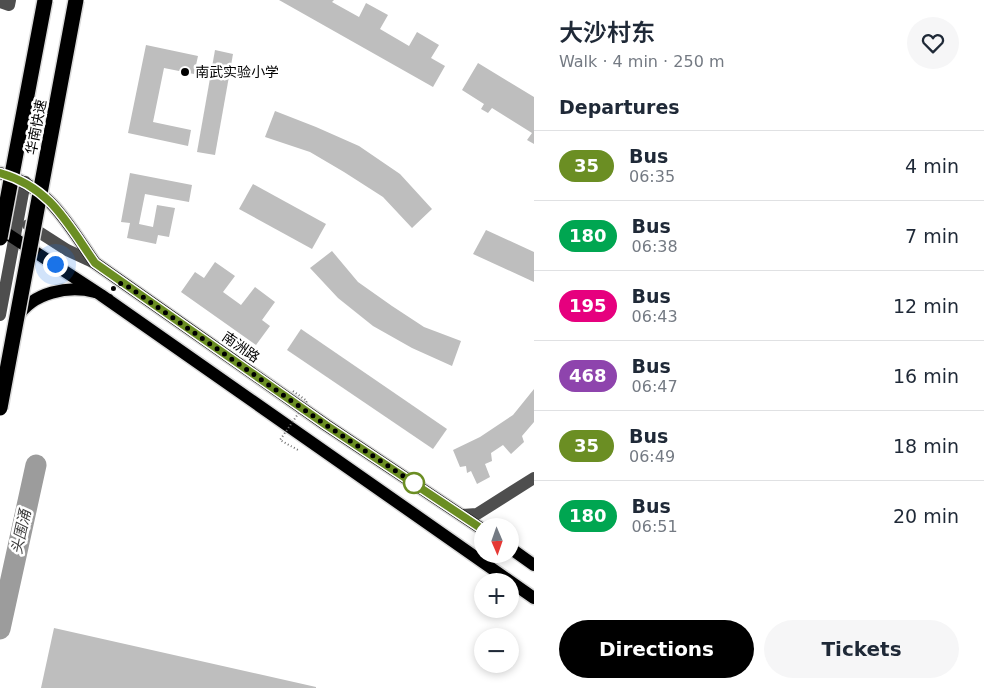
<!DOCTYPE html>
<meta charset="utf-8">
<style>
body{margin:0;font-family:"DejaVu Sans","Noto Sans SC",sans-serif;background:#f6f6f7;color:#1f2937;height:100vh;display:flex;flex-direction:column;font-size:19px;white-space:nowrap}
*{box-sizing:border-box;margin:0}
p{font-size:16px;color:#747a83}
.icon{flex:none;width:28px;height:28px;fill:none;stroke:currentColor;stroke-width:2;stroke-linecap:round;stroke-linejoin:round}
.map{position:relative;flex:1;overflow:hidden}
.panel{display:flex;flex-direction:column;background:#fff;width:450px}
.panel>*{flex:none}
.badge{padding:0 10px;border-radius:16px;font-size:18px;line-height:32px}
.needle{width:32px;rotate:178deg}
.tools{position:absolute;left:474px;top:518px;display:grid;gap:10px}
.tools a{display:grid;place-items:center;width:45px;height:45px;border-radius:50%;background:#fff;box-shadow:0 2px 8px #0003;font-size:25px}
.you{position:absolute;width:25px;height:25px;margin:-12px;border:4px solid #fff;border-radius:50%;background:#1a73e8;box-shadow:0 0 0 8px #1a73e833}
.map>.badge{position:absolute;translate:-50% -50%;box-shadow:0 0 0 2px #fff}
h2{padding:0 25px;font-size:19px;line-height:45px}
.round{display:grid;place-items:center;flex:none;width:52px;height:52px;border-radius:26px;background:#f6f6f7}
.summary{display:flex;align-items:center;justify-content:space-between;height:85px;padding:0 25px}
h1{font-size:24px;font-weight:600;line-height:38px}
.cta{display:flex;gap:10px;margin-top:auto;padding:10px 25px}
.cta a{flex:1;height:58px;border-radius:30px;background:#000;color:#fff;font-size:20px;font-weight:600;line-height:58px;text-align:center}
.cta a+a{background:#f6f6f7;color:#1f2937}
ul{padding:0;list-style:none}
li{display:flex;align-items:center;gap:15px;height:70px;padding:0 25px;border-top:1px solid #e0e1e3}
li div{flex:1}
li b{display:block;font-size:19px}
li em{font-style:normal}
li .badge{min-width:55px;font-weight:700;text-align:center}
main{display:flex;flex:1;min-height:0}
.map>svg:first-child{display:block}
</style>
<main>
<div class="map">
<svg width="534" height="688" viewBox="0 0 534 688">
<rect width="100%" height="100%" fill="#fff"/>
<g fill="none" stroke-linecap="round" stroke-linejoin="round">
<!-- river -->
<path stroke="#9c9c9c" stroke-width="21" d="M0,629L36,465"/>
</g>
<!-- building -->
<g fill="#bebebe">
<path d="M279,0H334L332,2L359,17L366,3L388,15L380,29L409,46L417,32L439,45L431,58L445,66L433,87Z"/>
<path d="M146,45L198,56L194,74L164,68L153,122L191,130L188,146L128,133Z"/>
<path d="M215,50L233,54L215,155L197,152Z"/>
<path d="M478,63L534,97V144L527,140L532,133L492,108L488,113L481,109L484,104L462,90Z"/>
<path d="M275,111L316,127L359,146L400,174L432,209L412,228L383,197L344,172L310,152L265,137Z"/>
<path d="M130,173L192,185L189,202L145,194L139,224L153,227L157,205L175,208L169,237L158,235L156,244L127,238L130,223L121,222Z"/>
<path d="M253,184L326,224L312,249L239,209Z"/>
<path d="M486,230L534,252V282L473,254Z"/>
<path d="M332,251L358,282L392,306L424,327L461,341L452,366L412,348L373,326L338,298L310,268Z"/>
<path d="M215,262L235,276L223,292L241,305L255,287L275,302L262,320L270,326L256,345L181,292L195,272L204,278Z"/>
<path d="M301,329L447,429L433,449L287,350Z"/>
<path d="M534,389V422L522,436L524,442L511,454L503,445L491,453L492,461L485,464L490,477L477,484L471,471L467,473L466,466L460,467L453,450L480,437L513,415Z"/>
<path d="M54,628L316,687V688H41Z"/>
</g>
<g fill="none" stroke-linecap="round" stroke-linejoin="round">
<defs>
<g id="major">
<path d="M0,173C50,187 67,223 95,263L326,425L482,529"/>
<path d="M0,229L101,295L534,598"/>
<path d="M17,318C32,292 69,285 95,292"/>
<path d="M510,548L534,565"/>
</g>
</defs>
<!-- major casing -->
<use href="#major" stroke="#dbdbdb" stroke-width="15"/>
<!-- minor -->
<g stroke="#4e4e4e" stroke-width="12">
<path d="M0,2L9,5L10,0"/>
<path d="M28,225L67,250L95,263"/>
<path d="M0,315L25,182"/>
<path d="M462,515L477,514L534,478"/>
</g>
<!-- major -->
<use href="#major" stroke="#000" stroke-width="12"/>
<defs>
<g id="highway-bridge">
<path d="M0,238L45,0"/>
<path d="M0,408L76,0"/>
</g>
</defs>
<!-- highway-bridge casing -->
<use href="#highway-bridge" stroke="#dbdbdb" stroke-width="18" stroke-linecap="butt"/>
<!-- path-bridge -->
<path stroke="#707070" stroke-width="2" stroke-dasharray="1 2.5" stroke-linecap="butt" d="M293,391L307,401L280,440L298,450"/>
<!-- highway-bridge -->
<use href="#highway-bridge" stroke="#000" stroke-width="15"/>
</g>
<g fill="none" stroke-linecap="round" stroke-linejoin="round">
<defs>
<path id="line" d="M0,173C50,187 67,223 95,263L326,425L482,529"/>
</defs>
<!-- line casing -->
<use href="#line" stroke="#fff" stroke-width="11"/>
<!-- line -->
<use href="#line" stroke="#6b8e23" stroke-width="8"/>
<!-- walk -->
<path stroke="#000" stroke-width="5" stroke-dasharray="0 9" d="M55,264L110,302C110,292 113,285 123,283L326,425L417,485L414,483"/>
</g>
<!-- markers -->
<circle fill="#000" stroke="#fff" stroke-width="2" cx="185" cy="72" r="5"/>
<circle fill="#fff" stroke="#6b8e23" stroke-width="2.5" cx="414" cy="483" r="10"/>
<g text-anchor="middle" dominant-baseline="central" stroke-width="5" stroke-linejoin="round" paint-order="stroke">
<!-- poi labels -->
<g font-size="14" fill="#000" stroke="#fff" text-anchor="start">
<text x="195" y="72">南武实验小学</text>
</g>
<!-- street labels -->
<g font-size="14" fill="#000" stroke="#fff">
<text transform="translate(36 127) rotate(-79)">华南快速</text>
<text transform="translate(241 347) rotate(35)">南洲路</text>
</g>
<!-- water labels -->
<g font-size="15" font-style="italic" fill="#3d3d3d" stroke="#fff">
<text transform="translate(21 532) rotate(-78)">头围涌</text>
</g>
</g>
</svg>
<div class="tools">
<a><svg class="needle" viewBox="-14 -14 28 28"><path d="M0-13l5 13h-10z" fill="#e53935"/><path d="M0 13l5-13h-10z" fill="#747a83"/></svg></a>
<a>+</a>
<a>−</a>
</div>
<div class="you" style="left:55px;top:264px"></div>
</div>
<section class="panel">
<div class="summary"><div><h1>大沙村东</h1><p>Walk · 4 min · 250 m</p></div><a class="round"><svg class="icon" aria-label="heart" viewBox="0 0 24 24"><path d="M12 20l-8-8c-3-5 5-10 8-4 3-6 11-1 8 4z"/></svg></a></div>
<h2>Departures</h2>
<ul>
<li><span class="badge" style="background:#6b8e23;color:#fff">35</span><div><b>Bus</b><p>06:35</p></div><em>4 min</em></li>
<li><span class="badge" style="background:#00a651;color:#fff">180</span><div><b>Bus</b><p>06:38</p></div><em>7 min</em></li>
<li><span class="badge" style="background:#e6007e;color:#fff">195</span><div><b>Bus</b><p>06:43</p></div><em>12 min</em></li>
<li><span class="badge" style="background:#8e44ad;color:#fff">468</span><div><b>Bus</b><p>06:47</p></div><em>16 min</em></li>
<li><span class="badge" style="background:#6b8e23;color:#fff">35</span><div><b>Bus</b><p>06:49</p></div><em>18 min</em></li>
<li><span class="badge" style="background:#00a651;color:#fff">180</span><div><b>Bus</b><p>06:51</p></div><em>20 min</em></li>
</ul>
<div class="cta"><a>Directions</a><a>Tickets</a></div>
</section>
</main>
